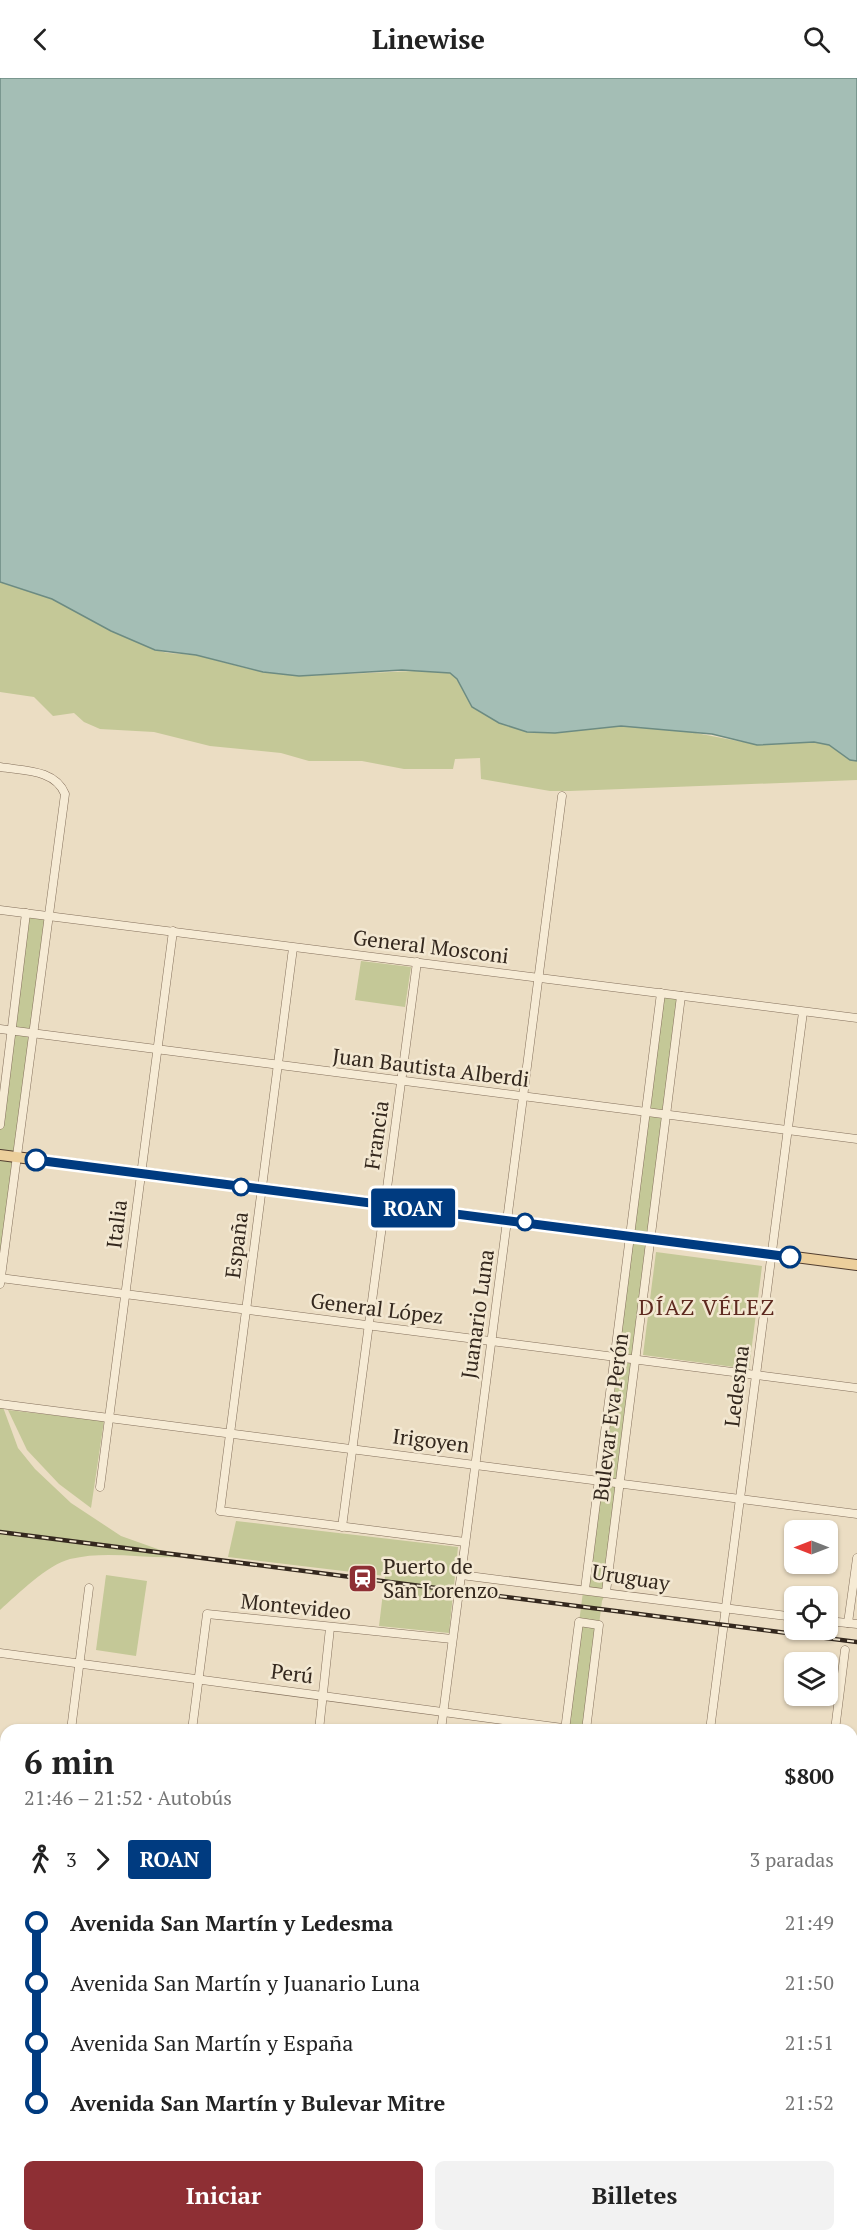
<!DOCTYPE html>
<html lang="es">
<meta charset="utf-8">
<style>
body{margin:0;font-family:"PT Serif",serif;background:#f2f2f2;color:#222;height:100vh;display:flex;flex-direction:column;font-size:22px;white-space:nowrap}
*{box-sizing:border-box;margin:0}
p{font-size:20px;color:#767676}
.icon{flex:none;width:33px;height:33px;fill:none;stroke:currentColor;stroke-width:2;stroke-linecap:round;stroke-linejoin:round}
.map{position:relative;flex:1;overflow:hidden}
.details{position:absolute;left:0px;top:1646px;width:858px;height:518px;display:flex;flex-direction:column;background:#fff;border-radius:18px 18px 0 0;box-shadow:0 2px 4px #0004}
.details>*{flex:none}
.badge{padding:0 12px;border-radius:4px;font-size:21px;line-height:39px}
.needle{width:39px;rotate:270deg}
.buttons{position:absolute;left:784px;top:1442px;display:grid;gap:12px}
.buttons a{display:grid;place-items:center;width:54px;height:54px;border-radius:9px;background:#fff;box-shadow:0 2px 4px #0004;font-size:30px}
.map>.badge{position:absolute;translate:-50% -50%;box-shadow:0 0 0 3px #fff}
.legs{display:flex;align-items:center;gap:9px;height:66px;padding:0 24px;font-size:20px}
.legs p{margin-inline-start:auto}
.headline{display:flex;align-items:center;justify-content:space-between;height:102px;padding:0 24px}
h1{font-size:33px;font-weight:700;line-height:45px}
.button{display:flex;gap:12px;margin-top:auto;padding:12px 24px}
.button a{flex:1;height:69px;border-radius:9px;background:#8e2f34;color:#fff;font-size:24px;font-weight:700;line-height:69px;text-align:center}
.button a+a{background:#f2f2f2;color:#222}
ul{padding:0 24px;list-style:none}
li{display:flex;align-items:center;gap:21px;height:60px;font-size:22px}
li i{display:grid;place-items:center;width:9px;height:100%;margin:0 8px;background:currentColor}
li i::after{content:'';width:15px;height:15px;margin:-8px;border:4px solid;border-radius:50%;background:#fff}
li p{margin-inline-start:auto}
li:first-child i{background:linear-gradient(#0000 50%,currentColor 0)}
li:last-child i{background:linear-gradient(currentColor 50%,#0000 0)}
header{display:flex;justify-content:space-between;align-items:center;height:78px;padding:0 24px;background:#fff;font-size:27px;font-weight:700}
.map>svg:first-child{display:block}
</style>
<header><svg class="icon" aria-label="back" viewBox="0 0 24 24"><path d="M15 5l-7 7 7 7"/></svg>Linewise<svg class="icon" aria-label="search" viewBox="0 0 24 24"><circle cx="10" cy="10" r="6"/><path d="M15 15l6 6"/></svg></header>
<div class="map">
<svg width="857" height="2162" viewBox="0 0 857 2162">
<rect width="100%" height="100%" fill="#ebddc3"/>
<!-- green -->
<g fill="#c4c897">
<path d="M0,504L52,521L111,553L155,572L168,575L196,577L249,591L299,598L438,592L450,595L457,601L472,629L499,645L527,654L555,655L621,648L680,652L743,664H814L829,667L850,682L857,683V702L570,713H550L481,701L480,680L455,681L453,691H404L362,683H309L281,675L210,668L154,654L100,651L84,644L74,635L53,638L34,619L0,614Z"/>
<path d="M26,835L49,838L0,1206V1047Z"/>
<path d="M361,883L411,889L405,929L355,922Z"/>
<path d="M661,915L681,918L606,1514L602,1523L586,1651L565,1652Z"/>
<path d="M656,1174L762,1188L749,1291L643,1277Z"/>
<path d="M0,1321L18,1370L35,1391L71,1425L121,1458L180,1479C144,1481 107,1472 70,1481C47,1487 18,1516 0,1532Z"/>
<path d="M8,1332L104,1343L91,1430L59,1406L27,1372Z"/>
<path d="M236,1443L458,1469L449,1555L379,1548L385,1498L228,1479Z"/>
<path d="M106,1497L147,1503L136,1578L96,1572Z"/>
</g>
<!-- water -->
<path fill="#a4beb5" stroke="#6c8b82" stroke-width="1.5" d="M0,0H857V683L850,682L829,667L814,664L757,667L712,656L621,648L555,655L527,654L499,645L472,629L457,601L450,595L402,592L299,598L263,594L196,577L155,572L111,553L52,521L0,504Z"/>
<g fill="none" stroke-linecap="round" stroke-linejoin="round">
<defs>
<g id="minor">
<path d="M0,689C23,693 55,691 65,716L0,1206"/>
<path d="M0,832L857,940"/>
<path d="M293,870L220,1433L465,1464"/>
<path d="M0,951L857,1061"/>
<path d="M0,1047L26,835"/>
<path d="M0,1200L857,1310"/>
<path d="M0,1326L857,1436"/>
<path d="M100,1409L173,853"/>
<path d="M342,1449L417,884"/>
<path d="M461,1497L795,1539"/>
<path d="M585,1511L661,915"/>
<path d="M606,1514L681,918"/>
<path d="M828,1543L857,1546"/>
<path d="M848,1545L857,1480"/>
<path d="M0,1575L578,1652"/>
<path d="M71,1652L89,1510"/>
<path d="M192,1652L207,1536L452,1561"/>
<path d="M319,1652L330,1550"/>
<path d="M441,1652L562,718"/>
<path d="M565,1652L579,1544L599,1547L586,1652"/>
<path d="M710,1652L803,934"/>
<path d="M835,1652L845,1572"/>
<path d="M852,1688H857"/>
<path d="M0,1701H6"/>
<path d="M852,1814H857"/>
<path d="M0,1831L6,1832"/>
<path d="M0,1941L6,1942"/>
<path d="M852,1943L857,1944"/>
<path d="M852,2051H857"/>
</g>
<path id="major" d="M0,1077L857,1187"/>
</defs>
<!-- minor casing -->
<use href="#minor" stroke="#836f5b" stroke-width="9"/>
<!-- major casing -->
<use href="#major" stroke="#513d2f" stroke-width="12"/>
<!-- minor -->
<use href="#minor" stroke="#f6ebd5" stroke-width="8"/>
<!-- major -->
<use href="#major" stroke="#eccf9c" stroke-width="10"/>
<defs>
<path id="rail" d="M0,1454L857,1564"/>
</defs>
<!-- rail casing -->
<use href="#rail" stroke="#34281e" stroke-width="4.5"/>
<!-- rail -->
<use href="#rail" stroke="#f3e8d2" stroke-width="2" stroke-dasharray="7" stroke-linecap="butt"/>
</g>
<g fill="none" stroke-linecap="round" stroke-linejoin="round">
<defs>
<path id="line-1" d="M36,1082L790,1179"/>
</defs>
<!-- line-1 casing -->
<use href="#line-1" stroke="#fff" stroke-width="14"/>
<!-- line-1 -->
<use href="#line-1" stroke="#003b80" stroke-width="9"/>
</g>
<!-- icons -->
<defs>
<symbol id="station-square" viewBox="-11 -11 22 22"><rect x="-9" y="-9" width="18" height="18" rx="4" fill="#8e2f34" stroke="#f3e8d2"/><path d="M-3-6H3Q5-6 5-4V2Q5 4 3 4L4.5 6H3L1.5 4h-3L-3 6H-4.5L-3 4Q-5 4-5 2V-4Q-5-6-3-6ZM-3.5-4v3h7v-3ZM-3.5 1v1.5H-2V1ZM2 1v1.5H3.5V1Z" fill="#fff"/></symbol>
</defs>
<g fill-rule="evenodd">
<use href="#station-square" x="346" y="1484" width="33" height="33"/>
</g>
<!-- markers -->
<g fill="#fff" stroke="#003b80" stroke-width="3">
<circle cx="36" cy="1082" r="10"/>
<circle cx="241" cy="1109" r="8"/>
<circle cx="525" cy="1144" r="8"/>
<circle cx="790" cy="1179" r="10"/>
</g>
<g text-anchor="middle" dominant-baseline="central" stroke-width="5" stroke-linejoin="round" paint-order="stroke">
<!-- street labels -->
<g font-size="21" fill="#34281e" stroke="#f3e8d2">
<text transform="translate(431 868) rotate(7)">General Mosconi</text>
<text transform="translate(431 989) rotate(7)">Juan Bautista Alberdi</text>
<text transform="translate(376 1057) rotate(-82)">Francia</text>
<text transform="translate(116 1146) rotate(-83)">Italia</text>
<text transform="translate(236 1167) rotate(-83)">España</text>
<text transform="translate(377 1230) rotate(7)">General López</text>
<text transform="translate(477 1236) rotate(-82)">Juanario Luna</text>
<text transform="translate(736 1308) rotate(-83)">Ledesma</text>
<text transform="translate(610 1339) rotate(-83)">Bulevar Eva Perón</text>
<text transform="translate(431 1362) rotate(7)">Irigoyen</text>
<text transform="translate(631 1499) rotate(9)">Uruguay</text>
<text transform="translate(296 1528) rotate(6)">Montevideo</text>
<text transform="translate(292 1595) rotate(7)">Perú</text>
</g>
<!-- poi labels -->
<g font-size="21" fill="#34281e" stroke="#f3e8d2" text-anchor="start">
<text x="383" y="1488">Puerto de<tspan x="383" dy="24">San Lorenzo</tspan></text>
</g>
<!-- neighbourhood labels -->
<g font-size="22" letter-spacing="1.5" fill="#5e2a20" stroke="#f3e8d2">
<text x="707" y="1228">DÍAZ VÉLEZ</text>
</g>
</g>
</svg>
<div class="buttons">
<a><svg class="needle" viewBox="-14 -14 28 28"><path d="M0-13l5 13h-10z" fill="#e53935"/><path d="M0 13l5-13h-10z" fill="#767676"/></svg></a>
<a><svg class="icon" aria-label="locate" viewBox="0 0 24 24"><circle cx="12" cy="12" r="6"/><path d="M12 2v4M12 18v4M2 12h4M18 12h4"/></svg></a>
<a><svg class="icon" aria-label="layers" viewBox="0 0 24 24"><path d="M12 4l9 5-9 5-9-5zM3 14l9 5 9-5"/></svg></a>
</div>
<b class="badge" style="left:413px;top:1130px;background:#003b80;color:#fff">ROAN</b>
<section class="details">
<div class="headline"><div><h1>6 min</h1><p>21:46 – 21:52 · Autobús</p></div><b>$800</b></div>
<div class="legs"><svg class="icon" aria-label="walk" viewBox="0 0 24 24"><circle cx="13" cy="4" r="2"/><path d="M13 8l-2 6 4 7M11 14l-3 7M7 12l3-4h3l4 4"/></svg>3<svg class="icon" aria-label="forward" viewBox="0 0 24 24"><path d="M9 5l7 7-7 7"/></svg><b class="badge" style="background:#003b80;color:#fff">ROAN</b><p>3 paradas</p></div>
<ul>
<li><i style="color:#003b80"></i><b>Avenida San Martín y Ledesma</b><p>21:49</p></li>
<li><i style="color:#003b80"></i><span>Avenida San Martín y Juanario Luna</span><p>21:50</p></li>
<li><i style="color:#003b80"></i><span>Avenida San Martín y España</span><p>21:51</p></li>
<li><i style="color:#003b80"></i><b>Avenida San Martín y Bulevar Mitre</b><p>21:52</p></li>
</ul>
<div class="button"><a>Iniciar</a><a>Billetes</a></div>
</section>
</div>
